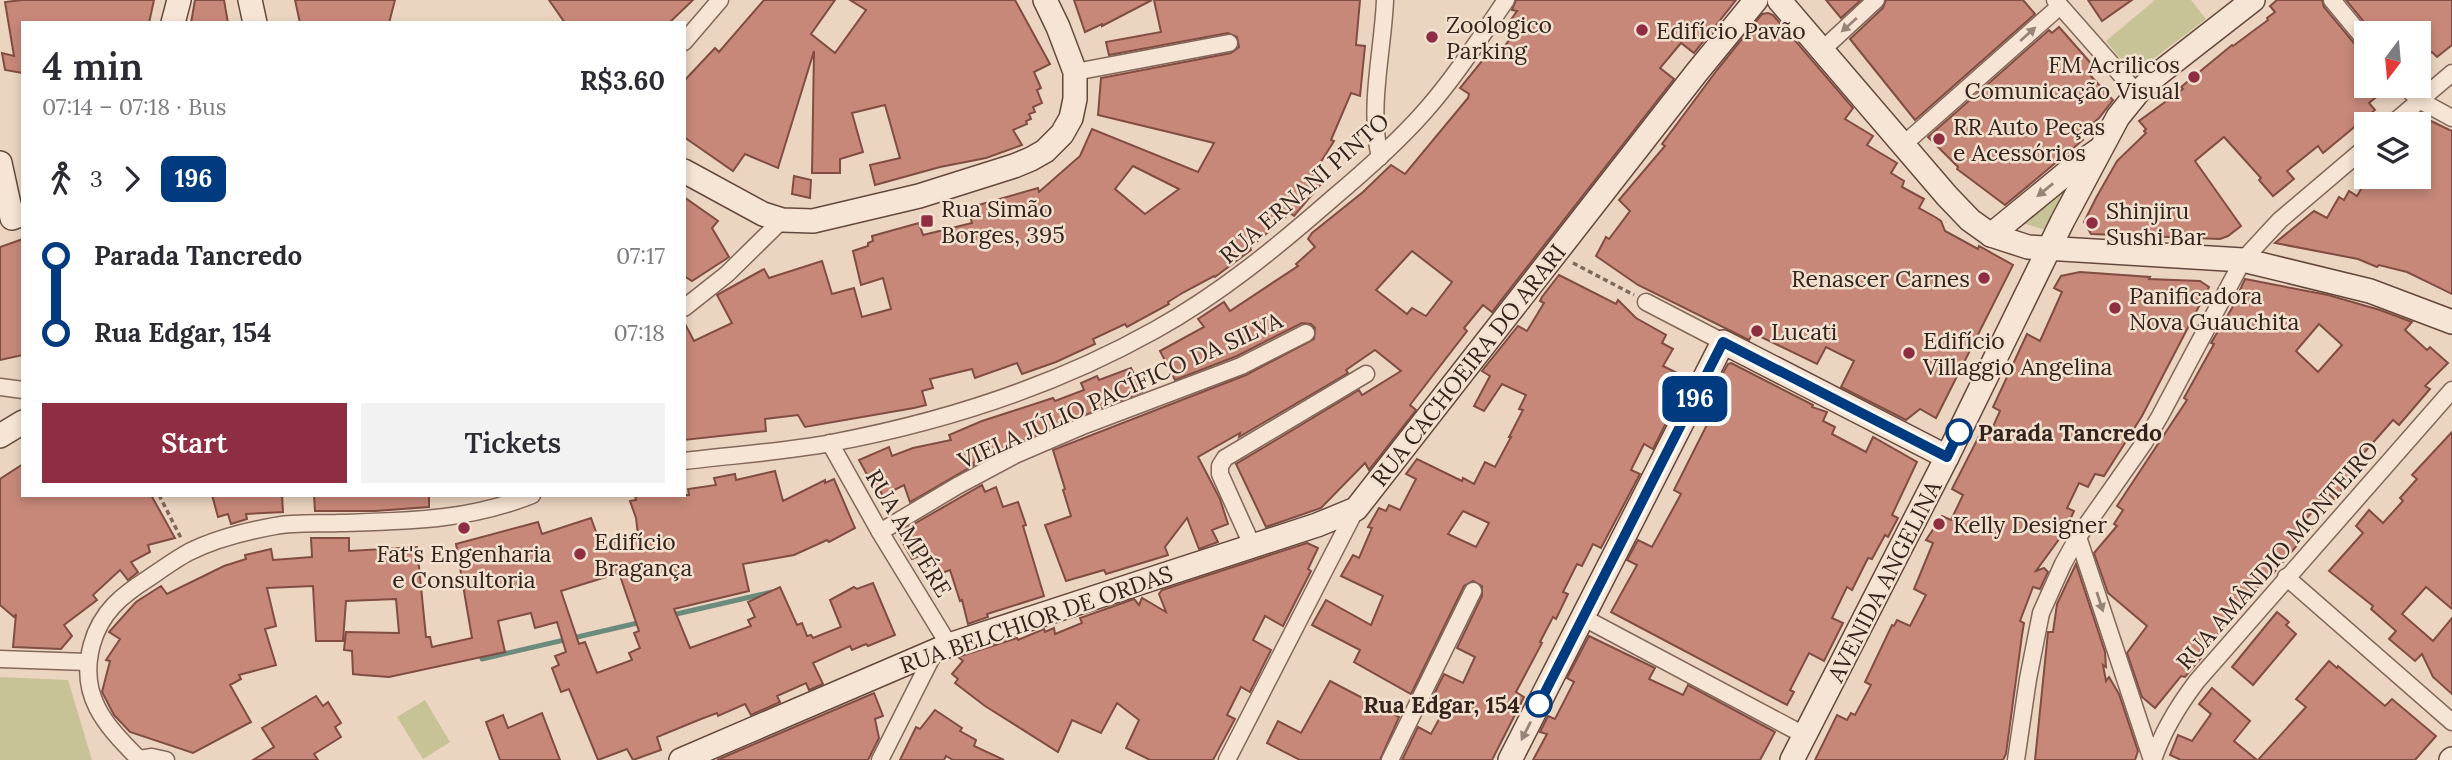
<!DOCTYPE html>
<meta charset="utf-8">
<style>
body{margin:0;font-family:Lora,serif;background:#f2f2f3;color:#2b2b33;height:100vh;display:flex;flex-direction:column;font-size:26px;white-space:nowrap}
*{box-sizing:border-box;margin:0}
p{font-size:23px;color:#7c7c81}
.icon{flex:none;width:38px;height:38px;fill:none;stroke:currentColor;stroke-width:2;stroke-linecap:round;stroke-linejoin:round}
.map{position:relative;flex:1;overflow:hidden}
.details{position:absolute;left:21px;top:21px;width:665px;height:476px;display:flex;flex-direction:column;background:#fff;border-radius:0px;box-shadow:0 4px 10px #0003}
.details>*{flex:none}
.badge{padding:0 14px;border-radius:10px;font-size:24px;line-height:46px}
.needle{width:46px;rotate:196deg}
.fabs{position:absolute;left:2354px;top:21px;display:grid;gap:14px}
.fabs a{display:grid;place-items:center;width:77px;height:77px;border-radius:0px;background:#fff;box-shadow:0 4px 10px #0003;font-size:35px}
.map>.badge{position:absolute;translate:-50% -50%;box-shadow:0 0 0 4px #fff}
.legs{display:flex;align-items:center;gap:10px;height:77px;padding:0 21px;font-size:23px}
.legs p{margin-inline-start:auto}
.headline{display:flex;align-items:center;justify-content:space-between;height:119px;padding:0 21px}
h1{font-size:38px;font-weight:600;line-height:52px}
.action{display:flex;gap:14px;margin-top:auto;padding:14px 21px}
.action a{flex:1;height:80px;border-radius:0px;background:#8f2d43;color:#fff;font-size:28px;font-weight:600;line-height:80px;text-align:center}
.action a+a{background:#f2f2f3;color:#2b2b33}
ul{padding:0 21px;list-style:none}
li{display:flex;align-items:center;gap:24px;height:77px;font-size:26px}
li i{display:grid;place-items:center;width:10px;height:100%;margin:0 9px;background:currentColor}
li i::after{content:'';width:18px;height:18px;margin:-9px;border:5px solid;border-radius:50%;background:#fff}
li p{margin-inline-start:auto}
li:first-child i{background:linear-gradient(#0000 50%,currentColor 0)}
li:last-child i{background:linear-gradient(currentColor 50%,#0000 0)}
.map>svg:first-child{display:block}
</style>
<div class="map">
<svg width="2452" height="760" viewBox="0 0 2452 760">
<rect width="100%" height="100%" fill="#ebd5c1"/>
<!-- green -->
<g fill="#c8c396">
<path d="M2155,0H2191L2206,19L2133,74L2106,41Z"/>
<path d="M2075,174L2046,230L2022,223Z"/>
<path d="M0,677L68,680L92,760H0Z"/>
<path d="M425,700L450,742L423,759L397,717Z"/>
</g>
<g fill="none" stroke-linecap="round" stroke-linejoin="round">
<!-- stream -->
<g stroke="#6b8b7c" stroke-width="5">
<path d="M672,615L772,592"/>
<path d="M482,659L642,622"/>
</g>
</g>
<!-- building -->
<g fill="#c78879" stroke="#814c41" stroke-width="2" fill-rule="evenodd">
<path d="M22,0H154L149,23H23V73L5,70L2,53L14,56L5,2Z"/>
<path d="M195,0H224L228,23H191Z"/>
<path d="M295,0H395L389,23H300Z"/>
<path d="M549,0H693L669,23H565Z"/>
<path d="M764,0H835L811,34L835,53L866,10L850,0H1015L1050,64L1034,72L1041,88L1037,90L1042,103L1033,107L1035,112L1029,114L1031,119L1026,121L1027,124L1013,130L1022,145L986,158L940,167L875,185L870,165L900,158L885,105L852,113L863,152L840,159V173H812L814,51L778,168L745,154L733,171L684,137V81L715,48L719,52Z"/>
<path d="M1074,0H1152L1102,26V24L1085,32Z"/>
<path d="M1154,0H1360L1356,45L1365,46L1360,96L1351,93L1331,140L1334,141L1312,176L1322,183L1294,216L1290,213L1250,248L1251,250L1215,277L1214,276L1184,292L1168,302L1169,304L1127,327L1125,324L1093,339L1095,344L1056,362L1022,374L1017,363L975,378L972,369L930,379L933,388L922,391L926,405L914,408L805,427L798,415L765,419L766,431L684,440V322L694,341L732,323L717,295L764,269L769,278L822,261L832,294L854,288L862,317L891,309L883,278L861,285L853,251L868,246V243L873,241L872,236L919,223L923,235L972,223L968,208L1038,188L1039,192L1080,156L1092,129L1198,172L1214,143L1098,115L1101,78L1231,53L1239,47L1237,37L1228,33L1109,55L1106,42L1161,32ZM1133,166L1179,189L1145,214L1115,189Z"/>
<path d="M1516,0H1736L1694,53L1681,43L1660,68L1674,79L1492,312L1483,305L1464,328L1467,331L1410,405L1416,410L1369,470L1365,463L1321,508L1266,527L1236,464L1359,390L1362,395L1401,371L1375,350L1346,370L1348,373L1239,437L1240,433L1198,457L1220,499L1228,524L1212,530L1218,542L1199,549L1187,518L1165,547L1168,555L1106,574L1104,570L1066,581L1045,525L1071,516L1063,490L1065,489L1053,450L1246,375L1314,339L1315,328L1311,324L1302,323L1237,356L1175,380L1160,351L1204,327L1198,319L1224,302L1230,311L1298,266L1296,264L1315,247L1308,239L1312,233L1363,192L1391,165L1405,174L1468,98L1469,94L1460,88L1486,56L1493,61L1517,30L1514,28L1517,25L1510,21L1517,11L1512,10ZM1412,251L1452,282L1426,316L1412,308L1407,314L1376,290Z"/>
<path d="M1826,0H1861L1841,18Z"/>
<path d="M1886,0H2023L2035,14L1915,120L1850,39L1883,8Z"/>
<path d="M2088,0H2132L2102,21Z"/>
<path d="M2277,0H2322L2324,7L2358,48L2366,51V86H2390L2369,103L2375,110L2323,153L2318,146L2287,171L2294,179L2273,196L2259,180L2261,178L2224,137L2195,161L2241,226L2228,236L2220,239L2091,234L2084,222L2096,198L2117,161L2146,133L2144,131L2146,129L2139,121L2183,89L2181,87L2232,45L2233,46L2268,20L2267,18L2275,12L2270,6Z"/>
<path d="M2346,0H2452V45L2437,57L2432,52L2418,61V33H2373Z"/>
<path d="M1768,13L1773,15L1853,108L1845,119L1873,136L1867,145L1897,163L1891,173L1904,181L1902,187L1924,199L1919,208L1935,217L1941,221L1945,231L1978,249L1979,246L2013,265L1936,418L1920,409L1906,420L1841,387L1854,361L1826,347L1817,364L1753,333L1749,340L1638,285L1596,256L1606,237L1609,239L1630,211L1619,200L1665,146L1662,144L1717,70L1762,14Z"/>
<path d="M2059,27L2096,69L2090,75L2113,100L2099,118L2079,136L2083,140L2005,205L1957,169L1958,167L1928,137L2049,30L2052,33Z"/>
<path d="M2429,120L2452,131V294L2407,272L2379,265L2377,267L2358,259L2275,243L2314,211L2327,218L2339,197L2344,200L2349,191L2357,196L2368,177H2418V121Z"/>
<path d="M794,176L811,180L810,198L792,194Z"/>
<path d="M684,197L718,221L712,228L729,257L692,281L684,276Z"/>
<path d="M23,239V355L0,360V247Z"/>
<path d="M2080,272L2150,277L2149,279L2200,281L2209,287L2142,416L2104,476L2095,474L2088,487L2079,483L2067,508L2074,511L2065,531L2036,571L2044,568L2048,572L2040,589L2033,587L2020,621L2024,623L2022,635L2006,754L2003,760H1815L1837,715L1847,720L1851,713L1855,715L1871,685L1865,682L1892,625L1894,626L1897,620L1910,626L1926,595L1914,589L1933,543L1926,540L1942,516L1951,520L1963,495L1952,489L1980,434L1988,438L2000,411L1993,407L2027,334L2040,341L2062,292L2054,288L2061,276Z"/>
<path d="M1559,275L1616,304L1618,300L1636,318L1666,335L1662,343L1673,349L1663,366L1679,374L1668,394L1678,399L1653,449L1644,444L1631,470L1640,474L1601,548L1593,544L1582,566L1577,564L1563,592L1568,594L1556,619L1553,617L1540,642L1542,643L1516,692L1524,697L1492,760H1402L1418,727L1431,734L1443,712L1429,704L1444,674L1463,683L1475,657L1457,648L1482,596V586L1473,581L1464,586L1411,694L1354,662L1360,650L1312,625L1326,600L1371,625L1383,596L1341,576L1353,555L1359,558L1372,528L1368,527L1379,508L1386,511L1389,505L1400,510L1416,479L1406,474L1417,459L1462,481L1463,478L1474,484L1485,462L1495,467L1511,437H1509L1523,410L1519,409L1526,395L1502,384L1484,411L1474,406L1490,376L1482,371L1518,326L1527,331L1544,303L1540,301L1542,297ZM1463,511L1489,523L1476,547L1448,534Z"/>
<path d="M2245,279L2328,295L2380,310L2412,322L2405,330L2427,350L2430,347L2448,363L2425,386L2430,389L2399,425L2393,420L2355,463L2361,468L2343,489L2334,499L2329,494L2305,520L2312,528L2264,584L2262,582L2199,656L2201,658L2185,677L2181,676L2155,708L2142,697L2127,653L2147,626L2108,593L2094,553L2117,526L2114,524L2123,510L2117,506L2187,400L2184,398L2214,344L2211,343L2232,308ZM2319,324L2342,345L2318,372L2296,351Z"/>
<path d="M1731,363L1813,405L1812,407L1827,412L1823,421L1835,427L1832,434L1866,452L1873,437L1917,462L1892,515L1898,518L1888,537L1885,535L1872,559L1868,558L1852,590L1847,587L1832,618L1843,623L1824,661L1809,653L1790,690L1794,692L1787,705L1611,612L1637,565L1627,560L1638,540L1652,547L1681,494L1674,490L1728,383L1719,380L1728,364Z"/>
<path d="M1131,368L1142,392L1006,447L973,463L974,465L910,502L904,485L883,496L879,489L876,491L859,460L889,447L892,456L913,448L951,440L949,435L982,421L1053,398L1055,401L1084,390L1081,383L1097,376L1099,380Z"/>
<path d="M2452,432V609L2426,587L2402,614L2433,641L2452,618V694L2433,677L2422,654L2415,661L2389,639L2396,631L2371,609L2373,606L2329,571L2363,533L2356,526L2369,510L2383,523L2403,501L2400,498L2417,479L2412,475Z"/>
<path d="M23,464V495H151L175,538L148,545L150,552L131,562L138,572L128,580L120,570L93,595L97,600L64,625L72,636L61,649L13,647L16,614L14,617L0,605V479Z"/>
<path d="M775,471L783,501L825,480V483L834,479L855,528L829,542L827,540L794,555L743,564L749,591L674,609L690,648L751,626L748,620L755,617L748,602L780,587L797,625L802,623L807,636L811,635L813,638L841,627L830,600L854,587L857,589L873,583L895,635L868,646L866,644L852,650L850,646L813,663L823,684L809,690L806,683L777,696L780,702L751,715L745,704L718,716L717,713L701,719L657,737L661,750L633,760L627,749L598,760L569,689L561,692L552,668L559,665L555,656L566,652L557,622L535,628L531,613L498,621L505,652L389,677L362,675L353,674L352,651L344,650L346,632L399,633L396,599L346,601L343,641H316L313,586L267,588L276,626L265,629L276,665L239,675L241,679L230,685L251,722L193,753L130,732L114,715L102,692L110,661L106,660L120,639L109,632L136,602L161,586L167,594L224,566L246,559L245,555L271,549L273,560L312,557L311,538H349V551L417,547L426,637H430L432,647L472,638L456,544L538,522L542,534L591,518L601,546L638,535L636,518L630,501L636,500L635,495H689L688,489L716,485L714,478L735,474L736,480ZM619,573L639,631L634,633L640,648L629,653L632,660L597,673L585,642L579,644L561,591Z"/>
<path d="M982,485L985,492L996,487L1003,507L1018,502L1026,525L1023,526L1044,596L987,614L988,617L968,624L962,600L960,601L950,570L939,574L927,553L912,559L899,536L909,531L907,528Z"/>
<path d="M212,495H282L283,512L246,514L247,519L231,524L228,514L218,517Z"/>
<path d="M314,495H429V507L375,511H315Z"/>
<path d="M1307,543L1318,548L1308,569L1311,571L1283,626L1265,616L1253,640L1271,650L1250,692L1241,687L1227,715L1235,719L1213,760H1150L1126,748L1139,720L1117,703L1101,733L1072,720L1058,752L985,706L955,683L958,679L952,674L963,661L958,657L1017,638L1018,640L1044,629L1045,632L1054,628L1055,634L1082,623L1080,618L1134,599L1139,605L1142,598L1166,612L1159,594L1162,590Z"/>
<path d="M2076,564L2105,652L2106,667L2103,665L2106,681L2109,677L2119,694L2138,751L2135,760H2035L2048,632H2053L2057,604Z"/>
<path d="M2277,612L2289,622L2286,625L2296,634L2253,685L2232,667Z"/>
<path d="M1589,636L1655,668L1649,679L1683,695L1688,685L1775,732L1760,760H1533L1547,734L1540,732L1548,716L1555,719L1574,682L1567,678Z"/>
<path d="M2329,661L2337,668L2338,666L2385,706L2392,699L2436,736L2415,760H2258L2306,707L2296,699Z"/>
<path d="M1330,681L1399,717L1380,760H1300L1267,743L1278,721L1301,733Z"/>
<path d="M2212,688L2250,721L2234,741L2257,760H2181L2170,755L2178,735L2192,741L2211,714L2199,704Z"/>
<path d="M874,693L883,716L875,719L879,738L868,760H717Z"/>
<path d="M316,696L323,706L328,702L341,723L335,727L341,737L314,754L318,760H253L274,747L262,728Z"/>
<path d="M935,710L962,728L960,731L976,740L974,746L1004,760H953L946,756L944,760H900L916,727L920,729Z"/>
<path d="M542,713L560,760H500L486,722L503,715L508,728Z"/>
</g>
<g fill="none" stroke-linecap="round" stroke-linejoin="round">
<defs>
<g id="street">
<path d="M2055,0L2137,93"/>
<path d="M2332,0L2366,41"/>
<path d="M684,42L720,0"/>
<path d="M1822,50L1876,0"/>
<path d="M1075,72L1229,43"/>
<path d="M2404,86L2421,101L2452,118"/>
<path d="M2392,124L2452,73"/>
<path d="M1904,144L2060,6"/>
<path d="M1380,157C1368,107 1383,51 1385,0"/>
<path d="M1646,302L1723,342"/>
<path d="M684,308L727,274L782,220"/>
<path d="M0,387L23,390"/>
<path d="M830,443L880,532L949,645"/>
<path d="M684,461C733,455 783,452 831,443C943,422 1055,386 1155,330C1220,294 1277,247 1333,198C1365,171 1397,143 1425,111C1455,77 1480,38 1506,0"/>
<path d="M880,532L957,486L1015,455L1085,425L1241,366L1306,333"/>
<path d="M2078,537L2152,760"/>
<path d="M1252,545L1220,474V466L1225,458L1366,374"/>
<path d="M2286,577L2452,722"/>
<path d="M1584,618L1804,735"/>
<path d="M0,659L87,662"/>
<path d="M139,759C104,724 78,695 92,644C101,612 122,595 149,578C162,569 176,559 189,552C215,539 247,531 275,526C296,522 318,524 339,523C407,521 467,521 532,495"/>
<path d="M139,759L152,757L166,760"/>
<path d="M880,760L935,651"/>
<path d="M1227,760L1356,509"/>
<path d="M1390,760L1473,591"/>
<path d="M2016,760L2028,679L2041,613L2063,564L2078,537L2144,443L2160,416L2243,260L2280,220L2366,147"/>
<path d="M2153,760C2163,730 2178,706 2197,681L2452,390"/>
</g>
<g id="secondary">
<path d="M250,0L255,23"/>
<path d="M1779,0L1947,196L1970,220L1991,235L2028,247L2243,260L2370,291L2452,322"/>
<path d="M173,23L179,0"/>
<path d="M0,163L12,218L23,214"/>
<path d="M684,171L763,214L782,220L813,221L919,196L1014,166L1031,159L1045,151L1062,134L1071,118L1075,99V72L1058,27L1045,0"/>
<path d="M1991,235L2069,171L2097,151"/>
<path d="M0,436L23,422"/>
<path d="M681,760L949,645L1317,525L1356,509L1697,72L1756,0"/>
<path d="M1510,760L1723,342L1947,457"/>
<path d="M1792,760L1947,457L2062,222L2118,117L2139,91L2158,74L2253,0"/>
<path d="M2451,760L2452,759"/>
</g>
</defs>
<!-- street casing -->
<use href="#street" stroke="#83675a" stroke-width="19"/>
<!-- secondary casing -->
<use href="#secondary" stroke="#65483d" stroke-width="26"/>
<!-- path -->
<g stroke="#83675a" stroke-width="3.5" stroke-dasharray="5 3.5" stroke-linecap="butt">
<path d="M1573,263L1634,295"/>
<path d="M159,495L181,538"/>
</g>
<!-- street -->
<use href="#street" stroke="#f6e4d4" stroke-width="16"/>
<!-- secondary -->
<use href="#secondary" stroke="#f6e4d4" stroke-width="23"/>
</g>
<!-- one-way arrows -->
<defs><path id="oneway-solid" d="M-6-.8H1V-3.2L6.5 0L1 3.2V.8H-6Z" transform="scale(1.75)"/></defs>
<g fill="#958478">
<use href="#oneway-solid" transform="translate(1849 25) rotate(138)"/>
<use href="#oneway-solid" transform="translate(2028 34) rotate(-42)"/>
<use href="#oneway-solid" transform="translate(2045 190) rotate(141)"/>
<use href="#oneway-solid" transform="translate(2100 602) rotate(72)"/>
<use href="#oneway-solid" transform="translate(1526 731) rotate(117)"/>
</g>
<g fill="none" stroke-linecap="round" stroke-linejoin="round">
<defs>
<path id="line-1" d="M1539,704L1723,342L1947,457L1959,432"/>
</defs>
<!-- line-1 casing -->
<use href="#line-1" stroke="#fff" stroke-width="16"/>
<!-- line-1 -->
<use href="#line-1" stroke="#003b80" stroke-width="10"/>
</g>
<!-- markers -->
<g fill="#8f2d43" stroke="#f3e1d0" stroke-width="2.5">
<circle cx="1642" cy="30" r="7"/>
<circle cx="1432" cy="37" r="7"/>
<circle cx="2194" cy="77" r="7"/>
<circle cx="1939" cy="139" r="7"/>
<rect x="920" y="214" width="14" height="14" rx="3.5"/>
<circle cx="2092" cy="223" r="7"/>
<circle cx="1984" cy="278" r="7"/>
<circle cx="2115" cy="308" r="7"/>
<circle cx="1757" cy="331" r="7"/>
<circle cx="1909" cy="353" r="7"/>
<circle cx="1939" cy="524" r="7"/>
<circle cx="464" cy="528" r="7"/>
<circle cx="580" cy="554" r="7"/>
</g>
<g fill="#fff" stroke="#003b80" stroke-width="3.5">
<circle cx="1959" cy="432" r="12"/>
<circle cx="1539" cy="704" r="12"/>
</g>
<g text-anchor="middle" dominant-baseline="central" stroke-width="5" stroke-linejoin="round" paint-order="stroke">
<!-- poi labels -->
<g font-size="23" fill="#34231d" stroke="#f3e1d0" text-anchor="start">
<text x="1446" y="24">Zoologico<tspan x="1446" dy="26">Parking</tspan></text>
<text x="1656" y="30">Edifício Pavão</text>
<text x="2180" y="64" text-anchor="end">FM Acrilicos<tspan x="2180" dy="26">Comunicação Visual</tspan></text>
<text x="1953" y="126">RR Auto Peças<tspan x="1953" dy="26">e Acessórios</tspan></text>
<text x="941" y="208">Rua Simão<tspan x="941" dy="26">Borges, 395</tspan></text>
<text x="2106" y="210">Shinjiru<tspan x="2106" dy="26">Sushi Bar</tspan></text>
<text x="1970" y="278" text-anchor="end">Renascer Carnes</text>
<text x="2129" y="295">Panificadora<tspan x="2129" dy="26">Nova Guauchita</tspan></text>
<text x="1771" y="331">Lucati</text>
<text x="1923" y="340">Edifício<tspan x="1923" dy="26">Villaggio Angelina</tspan></text>
<text x="1953" y="524">Kelly Designer</text>
<text x="594" y="541">Edifício<tspan x="594" dy="26">Bragança</tspan></text>
<text x="464" y="553" text-anchor="middle">Fat's Engenharia<tspan x="464" dy="26">e Consultoria</tspan></text>
</g>
<!-- street labels -->
<g font-size="23" fill="#34231d" stroke="#f3e1d0">
<text transform="translate(1304 188) rotate(-41)">RUA ERNANI PINTO</text>
<text transform="translate(1468 365) rotate(-52)">RUA CACHOEIRA DO ARARI</text>
<text transform="translate(1120 390) rotate(-24)">VIELA JÚLIO PACÍFICO DA SILVA</text>
<text transform="translate(909 533) rotate(59)">RUA AMPÉRE</text>
<text transform="translate(2277 555) rotate(-49)">RUA AMÂNDIO MONTEIRO</text>
<text transform="translate(1884 581) rotate(-63)">AVENIDA ANGELINA</text>
<text transform="translate(1036 619) rotate(-19)">RUA BELCHIOR DE ORDAS</text>
</g>
<!-- stop labels -->
<g font-size="23" font-weight="bold" fill="#34231d" stroke="#f3e1d0" text-anchor="start">
<text x="1978" y="432">Parada Tancredo</text>
<text x="1520" y="704" text-anchor="end">Rua Edgar, 154</text>
</g>
</g>
</svg>
<div class="fabs">
<a><svg class="needle" viewBox="-14 -14 28 28"><path d="M0-13l5 13h-10z" fill="#e53935"/><path d="M0 13l5-13h-10z" fill="#7c7c81"/></svg></a>
<a><svg class="icon" aria-label="layers" viewBox="0 0 24 24"><path d="M12 4l9 5-9 5-9-5zM3 14l9 5 9-5"/></svg></a>
</div>
<b class="badge" style="left:1695px;top:399px;background:#003b80;color:#fff">196</b>
<section class="details">
<div class="headline"><div><h1>4 min</h1><p>07:14 – 07:18 · Bus</p></div><b>R$3.60</b></div>
<div class="legs"><svg class="icon" aria-label="walk" viewBox="0 0 24 24"><circle cx="13" cy="4" r="2"/><path d="M13 8l-2 6 4 7M11 14l-3 7M7 12l3-4h3l4 4"/></svg>3<svg class="icon" aria-label="forward" viewBox="0 0 24 24"><path d="M9 5l7 7-7 7"/></svg><b class="badge" style="background:#003b80;color:#fff">196</b></div>
<ul>
<li><i style="color:#003b80"></i><b>Parada Tancredo</b><p>07:17</p></li>
<li><i style="color:#003b80"></i><b>Rua Edgar, 154</b><p>07:18</p></li>
</ul>
<div class="action"><a>Start</a><a>Tickets</a></div>
</section>
</div>
